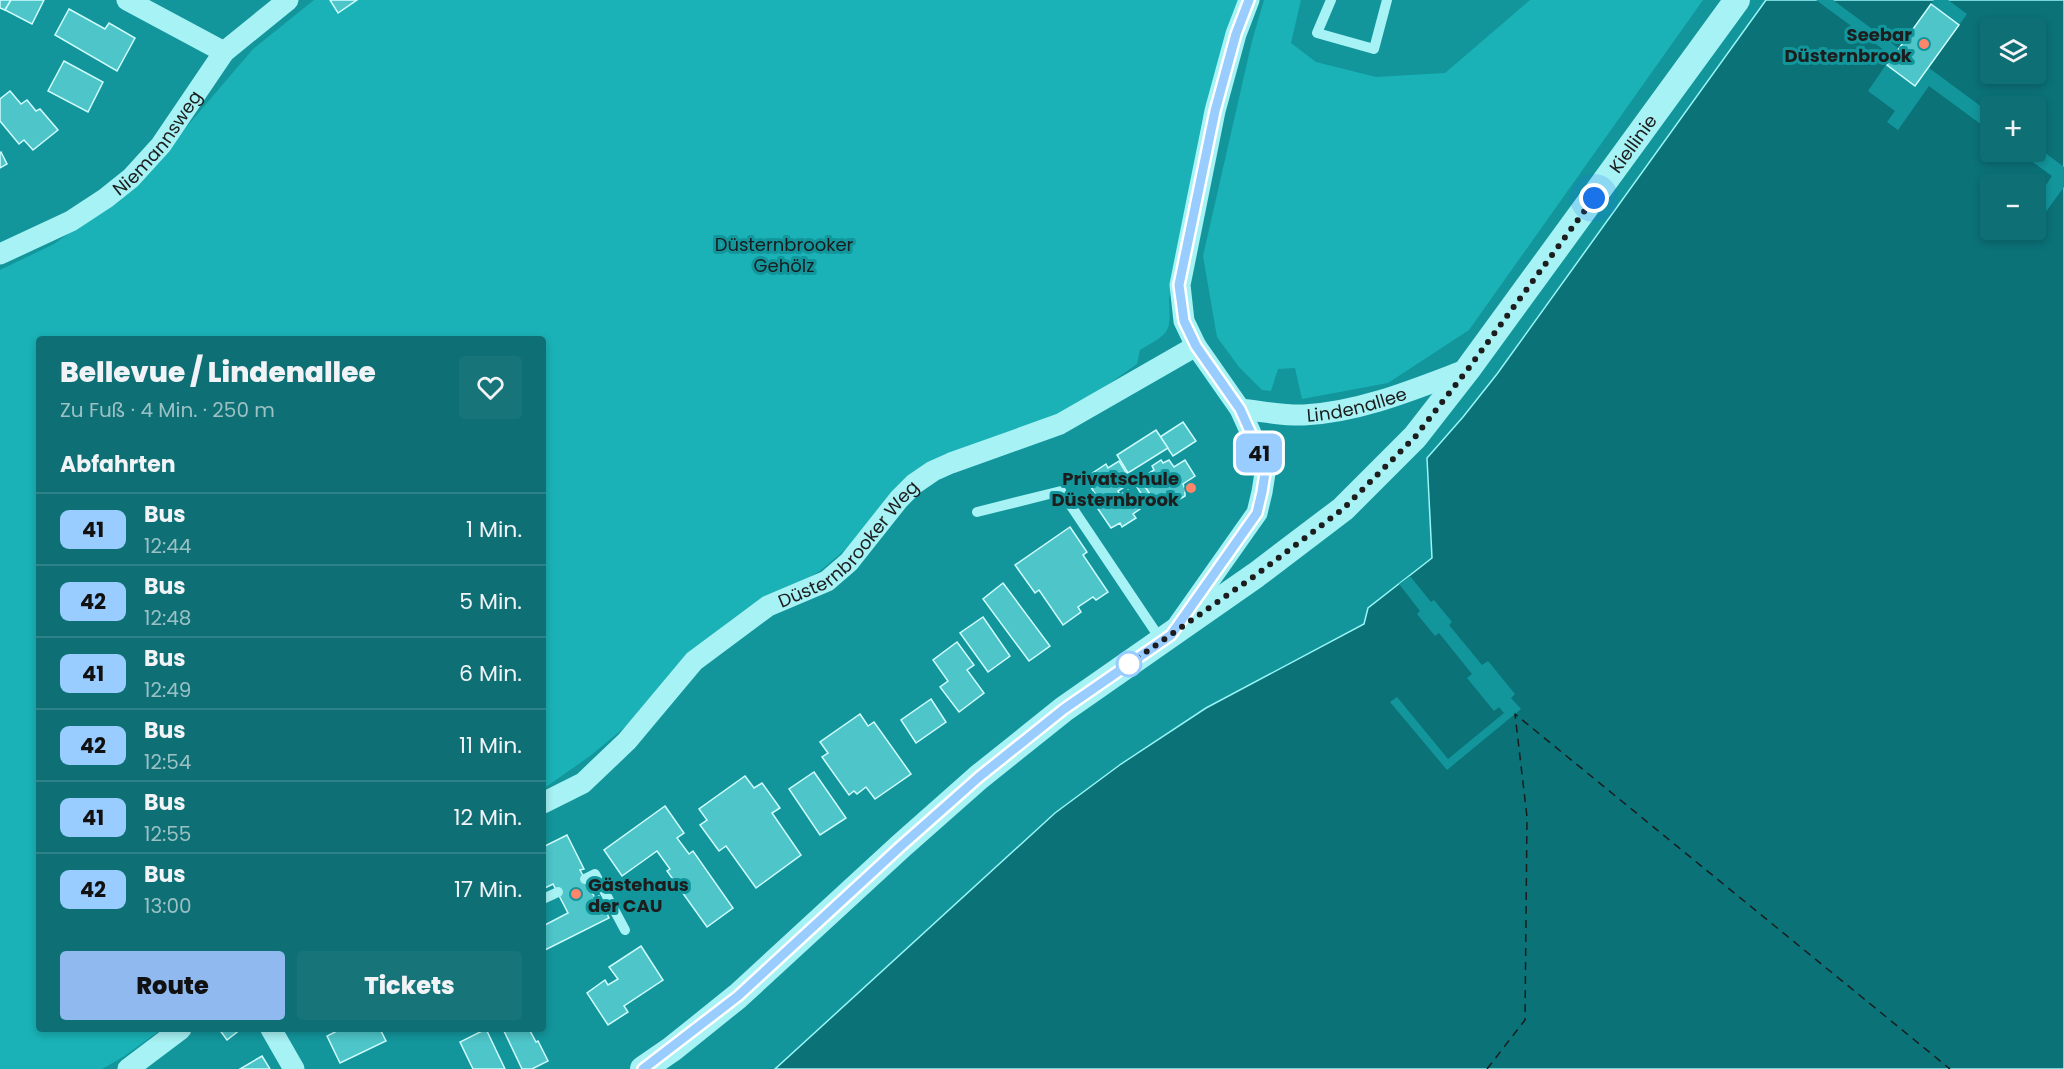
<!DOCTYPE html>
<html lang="de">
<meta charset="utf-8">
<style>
body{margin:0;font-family:Poppins,sans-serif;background:#17757a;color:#f1f3f6;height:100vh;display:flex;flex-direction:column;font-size:22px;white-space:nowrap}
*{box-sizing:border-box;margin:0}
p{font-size:20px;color:#9bc1c5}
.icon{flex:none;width:33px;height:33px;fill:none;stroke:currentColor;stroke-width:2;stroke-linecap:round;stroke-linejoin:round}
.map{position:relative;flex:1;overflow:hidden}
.panel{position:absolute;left:36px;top:336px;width:510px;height:696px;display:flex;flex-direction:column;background:#0e7075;border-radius:6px;box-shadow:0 3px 9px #0003}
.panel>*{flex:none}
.badge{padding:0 12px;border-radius:9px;font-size:21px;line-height:39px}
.tools{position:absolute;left:1980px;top:18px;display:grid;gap:12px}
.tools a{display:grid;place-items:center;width:66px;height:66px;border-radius:6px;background:#0e7075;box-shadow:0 3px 9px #0003;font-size:30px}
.you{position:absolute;width:30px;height:30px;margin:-15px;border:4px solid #fff;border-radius:50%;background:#1a73e8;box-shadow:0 0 0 9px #1a73e833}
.map>.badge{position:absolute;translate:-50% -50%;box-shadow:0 0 0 3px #fff}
h2{padding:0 24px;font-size:22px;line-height:54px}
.round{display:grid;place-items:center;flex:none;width:63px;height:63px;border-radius:6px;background:#17757a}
.overview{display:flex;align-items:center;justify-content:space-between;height:102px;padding:0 24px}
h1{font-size:28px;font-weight:800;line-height:45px}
.primary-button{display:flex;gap:12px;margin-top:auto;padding:12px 24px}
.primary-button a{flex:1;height:69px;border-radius:6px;background:#90b9f0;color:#111;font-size:24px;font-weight:800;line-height:69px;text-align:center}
.primary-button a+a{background:#17757a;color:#f1f3f6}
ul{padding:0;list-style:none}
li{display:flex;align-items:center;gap:18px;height:72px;padding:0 24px;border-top:2px solid #2e8287}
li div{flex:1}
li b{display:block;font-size:22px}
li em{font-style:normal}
li .badge{min-width:66px;font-weight:700;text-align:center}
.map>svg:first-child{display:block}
</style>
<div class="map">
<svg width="2064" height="1069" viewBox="0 0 2064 1069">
<rect width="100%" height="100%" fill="#12969c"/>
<!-- green -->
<g fill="#1ab2b6">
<path d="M314,0H1243L1202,121L1169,299C1171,334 1170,332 1140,350L1137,364L1103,388L1052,419L893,491L846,549L820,571L794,586L761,599L731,620L694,652L630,723L590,756L543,789V339H39V1029H162L123,1057L102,1069H0V270L54,244L136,186L253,49Z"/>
<path d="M1264,0H1301L1291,43L1316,62L1376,77L1445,73L1530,0H1703L1469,330L1388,383L1302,399L1295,368L1278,369L1271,391L1262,390L1239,367L1217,337L1203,256L1252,41Z"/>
</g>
<!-- water -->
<path fill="#0b7278" stroke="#99f6f7" stroke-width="1.5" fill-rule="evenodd" d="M1766,0H2064V1069H775L1055,813L1121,764L1206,708L1364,624L1368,608L1432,558L1427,458L1463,417L1497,374ZM1990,28H2036V74H1990ZM1990,106H2036V152H1990ZM1990,184H2036V230H1990Z"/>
<!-- pier -->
<g fill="#12969c">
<path d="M1816,0H1833L1898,48L1934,0H1948L1967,14L1929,68L1990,113V131L1929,86L1898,130L1887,122L1895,111L1868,91L1892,56Z"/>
<path d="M2036,146L2064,167V187L2037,224L2036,223V200L2052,176L2019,152H2036Z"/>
<path d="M1410,576L1431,602L1434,600L1452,622L1449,625L1482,665L1488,661L1515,694L1511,698L1521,709L1447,770L1390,702L1397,697L1448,759L1504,713L1499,707L1494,711L1467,678L1472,674L1439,633L1435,636L1417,614L1420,611L1399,584Z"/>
</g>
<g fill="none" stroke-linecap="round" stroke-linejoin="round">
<!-- ferry -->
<path stroke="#191d1d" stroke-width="1.5" stroke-dasharray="8 6" stroke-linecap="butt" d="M1487,1069L1525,1020L1527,817L1515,714L1950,1069"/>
</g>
<!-- building -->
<g fill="#4dc5c9" stroke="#cffdfe" stroke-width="1.5">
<path d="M0,0H11L5,10L0,8Z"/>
<path d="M11,0H44L32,24L5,10Z"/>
<path d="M330,0H357L338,13Z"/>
<path d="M1931,4L1959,25L1915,86L1887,65Z"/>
<path d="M69,9L105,29L109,23L135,38L117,71L55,35Z"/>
<path d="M64,61L103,82L88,112L48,91Z"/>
<path d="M10,91L21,104L27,100L36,111L40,109L58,130L33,150L24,140L19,144L0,121V99Z"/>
<path d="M1,152L7,164L0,168V153Z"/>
<path d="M1183,422L1196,441L1173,456L1160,437Z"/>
<path d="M1156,430L1168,448L1128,473L1117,455Z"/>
<path d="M1161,460L1163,463L1169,460L1174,467L1185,460L1195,476L1183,484L1185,489V496L1178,500L1171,499V502L1164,506H1157L1140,479L1154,470L1152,466Z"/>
<path d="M1119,461L1132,482L1118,491L1120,495L1128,490L1140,509L1133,514L1136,518L1122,527L1120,523L1111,528L1098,509L1103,506L1085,478L1106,464L1108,468Z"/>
<path d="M1142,475L1143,477L1140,479L1155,502L1149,506L1133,481Z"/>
<path d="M1070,527L1087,552L1083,555L1108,592L1096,600L1093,597L1078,607L1081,612L1063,625L1039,590L1035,593L1015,565Z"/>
<path d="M1003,583L1050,646L1029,661L983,599Z"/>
<path d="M983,617L1010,656L988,672L960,633Z"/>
<path d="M957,642L974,665L967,670L984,693L959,712L940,687L948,681L933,660Z"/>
<path d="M931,699L946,722L916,743L901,720Z"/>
<path d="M860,714L868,726L874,722L911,774L875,799L866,787L857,794L854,791L849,795L822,757L828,753L820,742Z"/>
<path d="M814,772L846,818L820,835L789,789Z"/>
<path d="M745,776L754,788L762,783L780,808L772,813L801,855L756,888L726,846L719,851L700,825L707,820L699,809Z"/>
<path d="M665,806L684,833L677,838L689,854L693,851L733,908L707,927L667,871L670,869L657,851L622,876L604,850Z"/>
<path d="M567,835L584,869L580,870L585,879L595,898L599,896L609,918L543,951V926L568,913L553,884L543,889V847Z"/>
<path d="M641,946L663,980L624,1006L628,1012L608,1025L587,993L605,980L608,985L618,979L609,967Z"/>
<path d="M219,1029H241L227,1040Z"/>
<path d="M341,1029H380L386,1041L340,1063L327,1036Z"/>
<path d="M486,1029L505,1069H473L460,1042Z"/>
<path d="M503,1029H529L536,1042L538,1041L548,1061L532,1069H522Z"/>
<path d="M262,1056L270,1069H240Z"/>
</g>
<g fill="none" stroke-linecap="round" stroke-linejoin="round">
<!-- service -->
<g stroke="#a7f2f4" stroke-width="10">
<path d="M1331,0L1317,33L1374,49L1387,0"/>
<path d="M977,512L1061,491L1161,640"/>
<path d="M585,879L595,874L625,930"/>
<path d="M543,899L558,892"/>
</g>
<!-- minor -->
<g stroke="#a7f2f4" stroke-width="21">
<path d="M127,0L224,52"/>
<path id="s1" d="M0,254L71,221L106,198L131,178L161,145L224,52L288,0"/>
<path id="s2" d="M1240,409C1261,411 1283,416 1304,415C1361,412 1415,389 1468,369"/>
<path d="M1178,625L1257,513L1262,492L1266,467L1240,409L1196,346L1184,321L1180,285L1215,111L1236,34L1249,0"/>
<path id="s3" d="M543,803L583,783L627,741L694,661L768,606L827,581L849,562L899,499L914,484L933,471L951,463L1060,424L1196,346"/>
<path d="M271,1029L294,1069"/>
<path d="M128,1069L181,1029"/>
</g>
<!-- tertiary -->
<path stroke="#a7f2f4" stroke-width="26" id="s4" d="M643,1069L672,1049L738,996L901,846L979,777L1064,709L1256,575L1343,509L1415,437L1468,369L1737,0"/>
</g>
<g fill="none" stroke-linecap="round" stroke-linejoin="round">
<defs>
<path id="line" d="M643,1069L738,996L901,846L979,777L1064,709L1171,635L1257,513L1262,492L1266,467L1240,409L1196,346L1184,321L1179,285L1215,111L1236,34L1249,0"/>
</defs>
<!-- line casing -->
<use href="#line" stroke="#fff" stroke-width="14"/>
<!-- line -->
<use href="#line" stroke="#9cf" stroke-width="9"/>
<!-- walk -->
<path stroke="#1d1d1d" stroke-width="6" stroke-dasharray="0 10.8" d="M1129,664L1256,575L1343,509L1415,437L1468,369L1594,198"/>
</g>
<!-- markers -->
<g fill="#ff866a" stroke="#12969c" stroke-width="2">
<circle cx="1924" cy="44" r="6"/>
<circle cx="1191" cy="488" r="6"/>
<circle cx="576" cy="894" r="6"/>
</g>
<circle fill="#fff" stroke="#9cf" stroke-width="3" cx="1129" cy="664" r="12"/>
<g text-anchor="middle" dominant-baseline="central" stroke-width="6" stroke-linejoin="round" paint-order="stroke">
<!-- poi labels -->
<g font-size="18" font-weight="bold" fill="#1d1d1d" stroke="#12969c" text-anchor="end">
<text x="1912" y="34">Seebar<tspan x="1912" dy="21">Düsternbrook</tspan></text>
<text x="1179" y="478">Privatschule<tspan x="1179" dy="21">Düsternbrook</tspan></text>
<text x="588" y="884" text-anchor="start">Gästehaus<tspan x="588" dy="21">der CAU</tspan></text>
</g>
<!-- street labels -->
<g font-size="18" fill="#1d1d1d" stroke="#12969c">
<text stroke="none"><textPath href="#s1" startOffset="196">Niemannsweg</textPath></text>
<text stroke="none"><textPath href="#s4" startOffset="1365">Kiellinie</textPath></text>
<text stroke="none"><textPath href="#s2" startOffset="118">Lindenallee</textPath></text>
<text stroke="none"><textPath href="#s3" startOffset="406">Düsternbrooker Weg</textPath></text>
</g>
<!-- park labels -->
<g font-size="18" fill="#1a1d1d" stroke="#12969c">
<text x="784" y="244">Düsternbrooker<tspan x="784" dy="21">Gehölz</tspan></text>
</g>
</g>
</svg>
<div class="tools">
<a><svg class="icon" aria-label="layers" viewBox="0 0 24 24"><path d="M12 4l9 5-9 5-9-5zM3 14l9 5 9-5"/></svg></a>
<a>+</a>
<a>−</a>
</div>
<div class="you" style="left:1594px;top:198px"></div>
<b class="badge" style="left:1259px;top:453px;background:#9cf;color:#111">41</b>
<section class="panel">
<div class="overview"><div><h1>Bellevue / Lindenallee</h1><p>Zu Fuß · 4 Min. · 250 m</p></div><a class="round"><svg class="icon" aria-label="heart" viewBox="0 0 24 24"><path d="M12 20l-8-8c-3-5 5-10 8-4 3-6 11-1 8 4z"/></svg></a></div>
<h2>Abfahrten</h2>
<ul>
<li><span class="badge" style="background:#9cf;color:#111">41</span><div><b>Bus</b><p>12:44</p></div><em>1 Min.</em></li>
<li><span class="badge" style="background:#9cf;color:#111">42</span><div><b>Bus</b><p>12:48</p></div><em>5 Min.</em></li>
<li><span class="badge" style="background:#9cf;color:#111">41</span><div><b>Bus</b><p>12:49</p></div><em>6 Min.</em></li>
<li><span class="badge" style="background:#9cf;color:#111">42</span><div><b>Bus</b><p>12:54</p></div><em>11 Min.</em></li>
<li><span class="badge" style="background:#9cf;color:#111">41</span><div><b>Bus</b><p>12:55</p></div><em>12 Min.</em></li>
<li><span class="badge" style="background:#9cf;color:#111">42</span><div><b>Bus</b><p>13:00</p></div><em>17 Min.</em></li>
</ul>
<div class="primary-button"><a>Route</a><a>Tickets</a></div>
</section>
</div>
